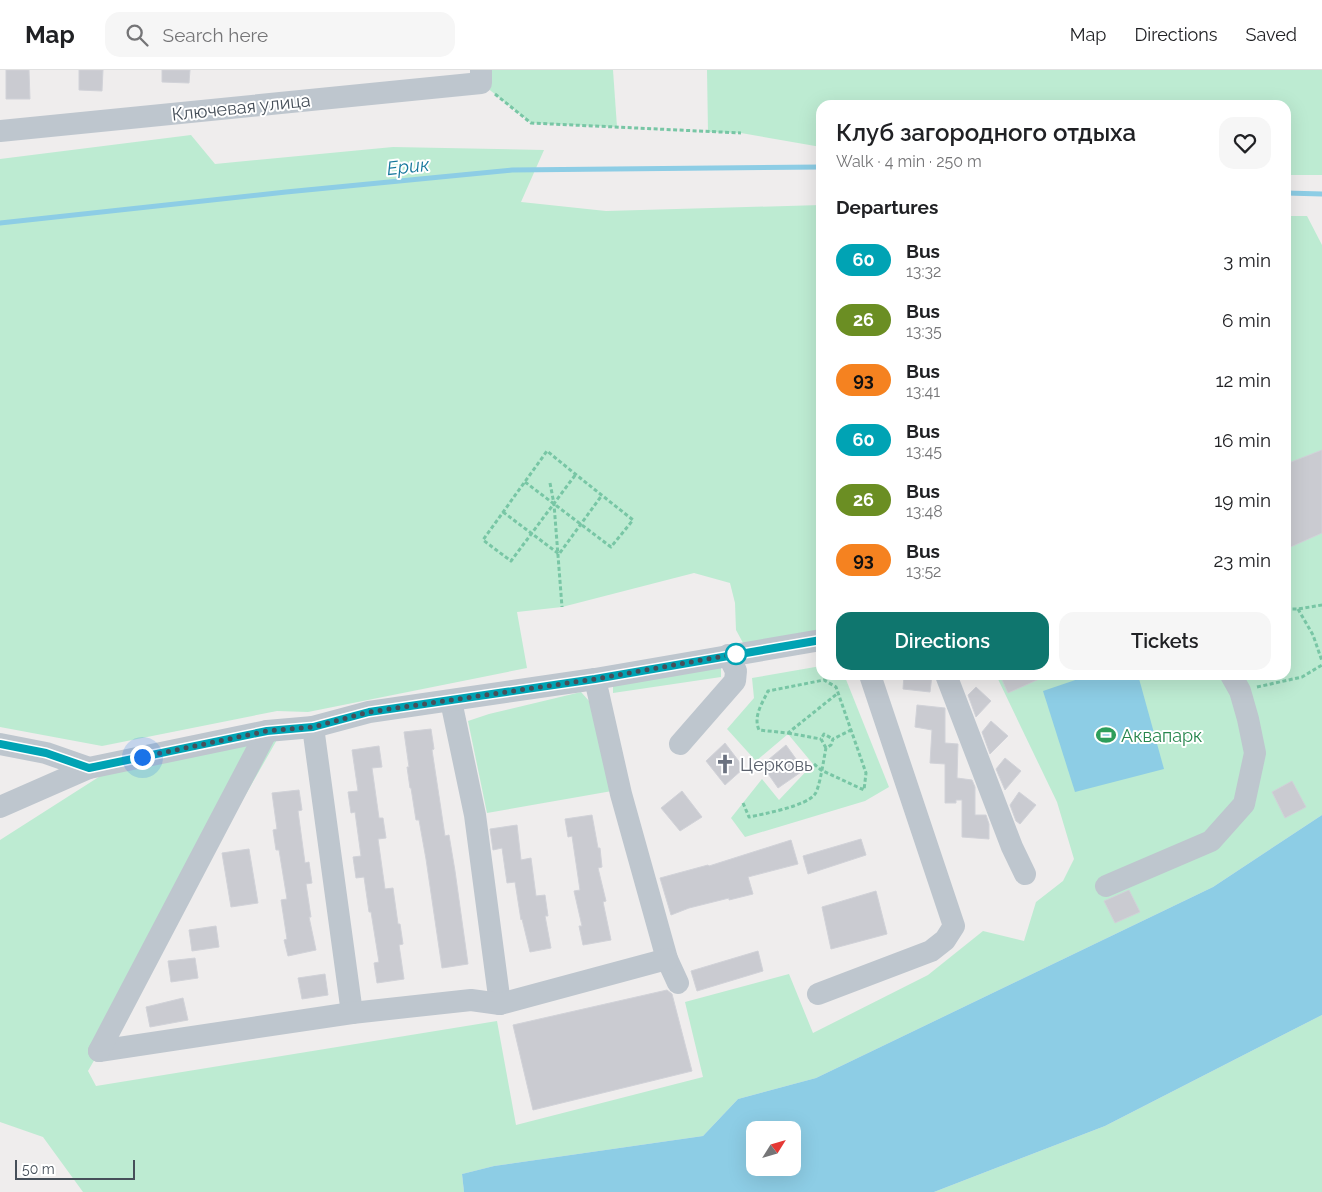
<!DOCTYPE html>
<meta charset="utf-8">
<style>
body{margin:0;font-family:Raleway,sans-serif;background:#f6f6f6;color:#202124;height:100vh;display:flex;flex-direction:column;font-size:19px;white-space:nowrap}
*{box-sizing:border-box;margin:0}
p{font-size:16px;color:#757577}
.icon{flex:none;width:28px;height:28px;fill:none;stroke:currentColor;stroke-width:2;stroke-linecap:round;stroke-linejoin:round}
.map{position:relative;flex:1;overflow:hidden}
.drawer{position:absolute;left:816px;top:30px;width:475px;height:580px;display:flex;flex-direction:column;background:#fff;border-radius:15px;box-shadow:0 5px 20px #0002}
.drawer>*{flex:none}
.badge{padding:0 10px;border-radius:16px;font-size:18px;line-height:32px}
.needle{width:32px;rotate:53deg}
.controls{position:absolute;left:746px;top:1051px;display:grid;gap:10px}
.controls a{display:grid;place-items:center;width:55px;height:55px;border-radius:10px;background:#fff;box-shadow:0 5px 20px #0002;font-size:25px}
.scale{position:absolute;left:15px;bottom:12px;width:120px;box-sizing:border-box;padding-left:5px;border:2px solid #464f59;border-top:0;font-size:14px;line-height:18px;white-space:nowrap;color:#464f59;-webkit-text-stroke:4px #fff;paint-order:stroke}
.you{position:absolute;width:25px;height:25px;margin:-12px;border:4px solid #fff;border-radius:50%;background:#1a73e8;box-shadow:0 0 0 8px #1a73e833}
.map>.badge{position:absolute;translate:-50% -50%;box-shadow:0 0 0 2px #fff}
h2{padding:0 20px;font-size:19px;line-height:45px}
.round{display:grid;place-items:center;flex:none;width:52px;height:52px;border-radius:15px;background:#f6f6f6}
.overview{display:flex;align-items:center;justify-content:space-between;height:85px;padding:0 20px}
h1{font-size:24px;font-weight:600;line-height:38px}
.cta{display:flex;gap:10px;margin-top:auto;padding:10px 20px}
.cta a{flex:1;height:58px;border-radius:15px;background:#0f766e;color:#fff;font-size:20px;font-weight:600;line-height:58px;text-align:center}
.cta a+a{background:#f6f6f6;color:#202124}
ul{padding:0;list-style:none}
li{display:flex;align-items:center;gap:15px;height:60px;padding:0 20px}
li div{flex:1}
li b{display:block;font-size:19px}
li em{font-style:normal}
li .badge{min-width:55px;font-weight:700;text-align:center}
header{display:flex;align-items:center;gap:30px;box-sizing:border-box;height:70px;padding:0 25px;background:#fff;border-bottom:1px solid #e0e0e0}
header strong{font-size:24px}
nav{display:flex;gap:28px;margin-inline-start:auto;font-size:18px}
.search{width:350px;height:45px;background:#f6f6f6;display:flex;align-items:center;gap:12px;box-sizing:border-box;padding:0 18px;border-radius:15px;color:#757577;font-size:19px}
.map>svg:first-child{display:block}
</style>
<header>
<strong>Map</strong>
<div class="search"><svg class="icon" aria-label="search" viewBox="0 0 24 24"><circle cx="10" cy="10" r="6"/><path d="M15 15l6 6"/></svg>Search here</div>
<nav><a>Map</a><a>Directions</a><a>Saved</a></nav>
</header>
<div class="map">
<svg width="1322" height="1122" viewBox="0 0 1322 1122">
<rect width="100%" height="100%" fill="#efeded"/>
<!-- green -->
<g fill="#bdebd2">
<path d="M481,0H613L617,57L531,53L481,13Z"/>
<path d="M707,0H1322V105H1286V35H821V77L741,63L708,62Z"/>
<path d="M191,65L215,94L393,77L544,80L521,132L606,141L821,135V570L748,582L736,560L735,533L730,513L694,503L562,537L517,542L527,598L308,642L277,641L102,676L0,657V89Z"/>
<path d="M1286,146H1307L1322,175V745L1213,817L816,1008L738,1029L703,1066L494,1096L462,1104L464,1122H83L43,1067L0,1052V770L105,703L278,668L88,1001L96,1016L497,951L516,1055L703,1007L685,932L789,904L813,963L928,905L983,861L1024,871L1036,832L1063,811L1074,789L1057,732L996,605H1286Z"/>
<path d="M821,596V605H844L845,607L889,717L865,731L745,767L731,748L762,709L779,730L813,694L788,664L756,691L727,659L754,628L752,608Z"/>
<path d="M721,597V607L613,623V613Z"/>
<path d="M581,622L590,632L612,721L487,743L468,651L489,644Z"/>
<path d="M1322,945V1122H934L1105,1056Z"/>
</g>
<!-- water -->
<g fill="#8dcde5" fill-rule="evenodd">
<path d="M1090,605H1138L1164,699L1075,722L1043,621Z"/>
<path d="M1322,745V945L1105,1056L934,1122H464L462,1104L494,1096L703,1066L738,1029L816,1008L1213,817ZM755,1060H792V1098H755Z"/>
</g>
<g fill="none" stroke-linecap="round" stroke-linejoin="round">
<!-- stream -->
<g stroke="#8dcde5" stroke-width="5">
<path d="M1286,123L1322,124"/>
<path d="M0,153L286,122L512,100L821,97"/>
</g>
</g>
<!-- building -->
<g fill="#cacbd1" stroke="#d1d2d8">
<path d="M6,0H29L30,29H6Z"/>
<path d="M79,0H103L102,21L79,20Z"/>
<path d="M162,0H190L189,13L162,12Z"/>
<path d="M1322,380V463L1286,479V394Z"/>
<path d="M904,605H932L930,622L903,619Z"/>
<path d="M1000,605H1048L1008,623Z"/>
<path d="M976,617L991,631L976,647L968,625Z"/>
<path d="M917,635L945,638V673L958,674L957,708L972,710L975,717V745H986L989,754V769L962,767V730H956V733H945V694L930,693L932,660L915,657Z"/>
<path d="M991,651L1008,666L990,684L982,662Z"/>
<path d="M431,659L434,679L432,680L439,726L445,766L449,765L455,801L468,894L442,898L426,789L419,750H416L411,718H410L407,697H409L404,662Z"/>
<path d="M725,673L744,698L725,715L706,691Z"/>
<path d="M786,675L804,700L778,718L762,695Z"/>
<path d="M379,676L382,697L372,698L379,748H383L386,768L378,769L385,819L393,818L398,854H400L403,874L399,875L404,909L377,913L374,893L379,892L371,842H369L364,807L356,808L353,787L361,786L355,742L351,743L348,722L358,721L352,680Z"/>
<path d="M1005,688L1021,701L1005,720L996,699Z"/>
<path d="M1292,711L1306,737L1285,748L1272,722Z"/>
<path d="M299,720L302,740L298,741L305,793L309,792L312,813L306,814L311,847H309L316,880L288,886L284,870L287,869L281,830L287,829L279,780H276L273,760L277,759L272,723Z"/>
<path d="M682,721L702,747L680,761L661,738Z"/>
<path d="M1019,722L1036,735L1020,754L1016,751L1010,735Z"/>
<path d="M592,745L598,778H600L602,797L598,798L606,831L603,832L611,870L583,875L579,856H582L574,821L580,820L572,766L568,767L565,749Z"/>
<path d="M517,755L521,790L531,788L536,826L545,825L548,846H545L551,878L530,882L522,849L521,850L515,812L507,813L502,778L493,780L490,759Z"/>
<path d="M861,769L866,785L808,804L803,786Z"/>
<path d="M791,770L798,794L748,807L753,824L729,830V828L689,838L671,845L660,808L708,795L709,796Z"/>
<path d="M249,779L258,833L231,837L222,783Z"/>
<path d="M1129,820L1140,842L1115,853L1104,831Z"/>
<path d="M876,821L887,864L831,879L822,837Z"/>
<path d="M216,856L219,877L192,881L189,860Z"/>
<path d="M758,881L763,901L697,921L691,901Z"/>
<path d="M195,888L198,908L171,912L168,891Z"/>
<path d="M325,904L328,925L302,929L298,908Z"/>
<path d="M667,920L672,924L692,1001L533,1040L513,955Z"/>
<path d="M183,928L188,950L150,957L146,937Z"/>
</g>
<g fill="none" stroke-linecap="round" stroke-linejoin="round">
<!-- path -->
<g stroke="#78c6a5" stroke-width="3" stroke-dasharray="4 2.5" stroke-linecap="butt">
<path d="M495,24L531,53L741,63"/>
<path d="M525,412L611,477L633,450C604,427 575,404 547,381L483,470L511,491L576,404"/>
<path d="M550,413L554,434L562,537"/>
<path d="M503,442L559,484L602,425"/>
<path d="M1286,539H1298L1322,535"/>
<path d="M1298,539L1313,565L1322,591"/>
<path d="M1257,617L1302,607L1322,595"/>
<path d="M788,663L821,669"/>
<path d="M826,678L821,669L824,664L833,669"/>
<path d="M814,694L821,700L864,720L866,703L836,617L824,610L768,621C762,634 753,646 759,660L788,663L838,623"/>
<path d="M743,733L749,747C763,744 807,736 815,724C820,717 824,687 826,678L831,675L833,669L851,660"/>
</g>
<!-- minor -->
<g stroke="#bec6ce" stroke-width="22">
<path d="M0,61L481,13V0"/>
<path d="M946,605L1012,777L1025,804"/>
<path d="M595,609L621,724L667,889L678,913"/>
<path d="M451,631L475,745L500,934"/>
<path d="M313,657L352,943"/>
<path d="M0,674L46,683L89,698L267,661L313,657L369,642L595,609L821,570"/>
<path d="M680,674L735,611L736,601L728,585"/>
<path d="M0,737L89,698"/>
<path d="M1106,816L1211,771L1244,734L1255,683L1248,649L1240,621L1231,605"/>
<path d="M818,924L931,881L945,870L954,856L870,605"/>
<path d="M99,981L352,943L471,930L500,934L667,889"/>
<path d="M99,981L267,661"/>
</g>
</g>
<g fill="none" stroke-linecap="round" stroke-linejoin="round">
<defs>
<path id="line" d="M0,674L46,683L89,698L267,661L313,657L369,642L595,609L821,570"/>
</defs>
<!-- line casing -->
<use href="#line" stroke="#fff" stroke-width="11"/>
<!-- line -->
<use href="#line" stroke="#00a3b4" stroke-width="8"/>
<!-- walk -->
<path stroke="#464f59" stroke-width="5" stroke-dasharray="0 9" d="M142,687L267,661L313,657L369,642L595,609L736,584"/>
</g>
<!-- icons -->
<defs>
<symbol id="stadium-bare" viewBox="-9 -9 18 18"><path d="M0-5a6.5 5 0 1 0 0 10a6.5 5 0 1 0 0-10ZM-3.5-1.8h7v3.6h-7Z" fill="#2e9e5b" stroke="#fff" stroke-width="2.5" paint-order="stroke"/></symbol>
<symbol id="church-bare" viewBox="-9 -9 18 18"><path d="M-1.2-6h2.4v3.5h3.3v2.4h-3.3V6h-2.4V-.1h-3.3v-2.4h3.3Z" fill="#6b7280" stroke="#fff" stroke-width="2.5" paint-order="stroke"/></symbol>
</defs>
<g fill-rule="evenodd">
<use href="#stadium-bare" x="1092" y="651" width="28" height="28"/>
<use href="#church-bare" x="711" y="680" width="28" height="28"/>
</g>
<!-- markers -->
<circle fill="#fff" stroke="#00a3b4" stroke-width="2.5" cx="736" cy="584" r="10"/>
<g text-anchor="middle" dominant-baseline="central" stroke-width="4" stroke-linejoin="round" paint-order="stroke">
<!-- street labels -->
<g font-size="18" fill="#464f59" stroke="#fff">
<text transform="translate(241 37) rotate(-6)">Ключевая улица</text>
</g>
<!-- leisure labels -->
<g font-size="18" fill="#27864d" stroke="#fff" text-anchor="start">
<text x="1121" y="665">Аквапарк</text>
</g>
<!-- worship labels -->
<g font-size="18" fill="#5b616d" stroke="#fff" text-anchor="start">
<text x="740" y="694">Церковь</text>
</g>
<!-- water labels -->
<g font-size="19" font-style="italic" fill="#15779c" stroke="#fff">
<text transform="translate(408 96) rotate(-6)">Ерик</text>
</g>
</g>
</svg>
<div class="controls">
<a><svg class="needle" viewBox="-14 -14 28 28"><path d="M0-13l5 13h-10z" fill="#e53935"/><path d="M0 13l5-13h-10z" fill="#757577"/></svg></a>
</div>
<div class="scale">50 m</div>
<div class="you" style="left:142px;top:687px"></div>
<section class="drawer">
<div class="overview"><div><h1>Клуб загородного отдыха</h1><p>Walk · 4 min · 250 m</p></div><a class="round"><svg class="icon" aria-label="heart" viewBox="0 0 24 24"><path d="M12 20l-8-8c-3-5 5-10 8-4 3-6 11-1 8 4z"/></svg></a></div>
<h2>Departures</h2>
<ul>
<li><span class="badge" style="background:#00a3b4;color:#fff">60</span><div><b>Bus</b><p>13:32</p></div><em>3 min</em></li>
<li><span class="badge" style="background:#6b8e23;color:#fff">26</span><div><b>Bus</b><p>13:35</p></div><em>6 min</em></li>
<li><span class="badge" style="background:#f58220;color:#111">93</span><div><b>Bus</b><p>13:41</p></div><em>12 min</em></li>
<li><span class="badge" style="background:#00a3b4;color:#fff">60</span><div><b>Bus</b><p>13:45</p></div><em>16 min</em></li>
<li><span class="badge" style="background:#6b8e23;color:#fff">26</span><div><b>Bus</b><p>13:48</p></div><em>19 min</em></li>
<li><span class="badge" style="background:#f58220;color:#111">93</span><div><b>Bus</b><p>13:52</p></div><em>23 min</em></li>
</ul>
<div class="cta"><a>Directions</a><a>Tickets</a></div>
</section>
</div>
